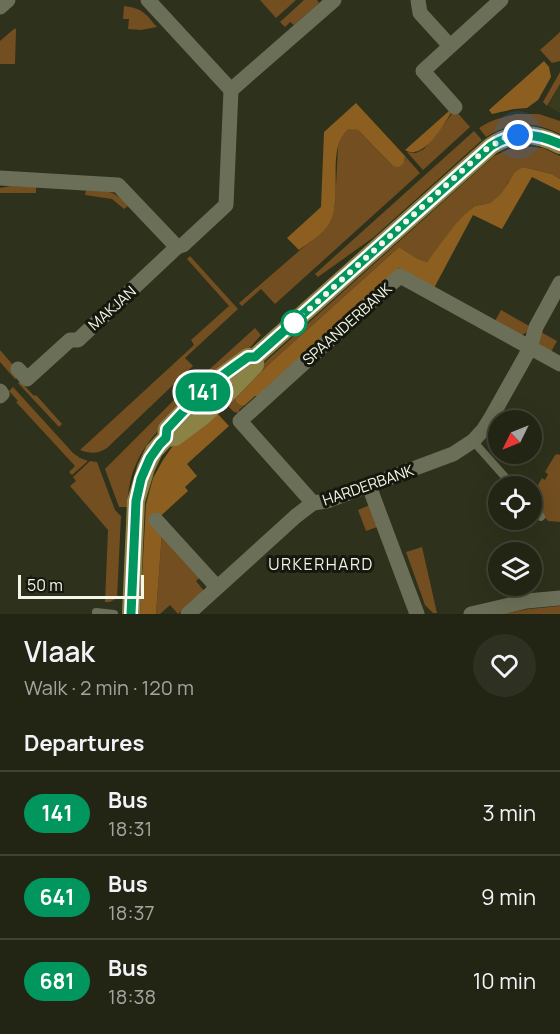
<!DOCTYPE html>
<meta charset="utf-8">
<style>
body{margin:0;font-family:Manrope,sans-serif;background:#2e3122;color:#f1f3f6;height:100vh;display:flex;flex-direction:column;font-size:22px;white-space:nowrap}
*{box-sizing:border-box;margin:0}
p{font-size:20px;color:#a2a5a0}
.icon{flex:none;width:33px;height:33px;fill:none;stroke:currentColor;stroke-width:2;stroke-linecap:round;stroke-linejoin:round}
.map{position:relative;height:614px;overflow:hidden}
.sheet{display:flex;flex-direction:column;background:#222514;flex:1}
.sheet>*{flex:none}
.badge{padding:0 12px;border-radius:20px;font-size:21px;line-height:39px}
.needle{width:39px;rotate:227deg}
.tools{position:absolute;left:488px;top:410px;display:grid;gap:12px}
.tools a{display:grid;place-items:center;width:54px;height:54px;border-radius:50%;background:#222514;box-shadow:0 6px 24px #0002,0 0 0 2px #3f4234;font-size:30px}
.scale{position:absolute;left:18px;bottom:15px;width:126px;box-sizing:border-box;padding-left:6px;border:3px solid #f4f6e9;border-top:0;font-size:16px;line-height:21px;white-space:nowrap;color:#f4f6e9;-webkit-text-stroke:4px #16180e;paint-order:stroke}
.you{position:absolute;width:30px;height:30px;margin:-15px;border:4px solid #fff;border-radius:50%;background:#1a73e8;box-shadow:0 0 0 9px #1a73e833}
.map>.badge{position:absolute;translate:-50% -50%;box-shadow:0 0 0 3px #fff}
h2{padding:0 24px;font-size:22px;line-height:54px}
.round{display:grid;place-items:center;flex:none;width:63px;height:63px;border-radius:32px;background:#2e3122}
.head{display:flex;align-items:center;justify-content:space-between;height:102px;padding:0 24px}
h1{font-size:28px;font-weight:600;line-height:45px}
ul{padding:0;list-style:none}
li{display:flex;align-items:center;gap:18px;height:84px;padding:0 24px;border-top:2px solid #3f4234}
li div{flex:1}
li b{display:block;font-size:22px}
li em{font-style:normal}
li .badge{min-width:66px;font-weight:700;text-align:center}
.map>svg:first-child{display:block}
</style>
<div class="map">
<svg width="560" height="614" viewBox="0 0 560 614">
<rect width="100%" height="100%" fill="#2e311b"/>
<!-- built -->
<path fill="#383b1e" d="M560,84V113L548,106Z"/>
<!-- green -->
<g fill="#724e20">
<path d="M260,0H296L276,18Z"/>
<path d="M304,0H317L319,3L294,25L290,22L285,27L280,22Z"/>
<path d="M124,6C142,8 145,13 157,27L141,30L128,29L129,19H123Z"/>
<path d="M15,28L16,30L15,64H0V41Z"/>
<path d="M560,32V61L552,63L540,50Z"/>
<path d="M560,72V84L547,106L543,102Z"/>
<path d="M455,110L470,127L423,170L407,152L416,153L424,149Z"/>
<path d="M516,114H539L560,121V134C533,121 512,121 486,137L479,128C490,120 503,117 516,114Z"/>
<path d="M348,128L358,130L393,166L404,163L405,156L420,173L275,304L261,289L242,306L239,303L322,231L335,206L338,146L342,134Z"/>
<path d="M474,131L482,140L374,237L318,277L315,274Z"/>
<path d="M523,146L543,148L560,156V179L552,174L523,167L508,182L502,194L490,203L475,206L427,262L418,259L399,247L267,366L236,398V402L241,406L245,405L239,410V413L234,412L225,403L265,362L494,156L509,149Z"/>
<path d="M11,186L36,187V193H0V188Z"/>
<path d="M86,190C107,191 113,189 128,206L124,209L112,199L85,195Z"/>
<path d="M190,256L238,309L185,358L193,366L107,448C97,454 91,454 80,450L194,345L191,340L229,306L187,259Z"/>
<path d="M501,310L531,327L527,332L522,335L495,321Z"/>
<path d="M255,328L261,335L248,350L207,383L201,377Z"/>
<path d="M541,332L557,341L551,352L538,344Z"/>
<path d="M0,350L14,366L17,378L15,379L0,362Z"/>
<path d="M20,381L33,395L37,396L62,424L59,427L18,383Z"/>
<path d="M188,386L195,388L197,391C177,412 149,435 137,462C130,476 128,492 127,507H119L105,469Z"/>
<path d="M13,387L73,453L80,458L88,461L72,475L69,472L75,466L16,402L18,401L9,391Z"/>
<path d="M558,454L560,455V522L548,521L531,502V497L542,478L545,480L548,474L545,472L555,455Z"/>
<path d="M90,461L97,462L115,510L121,516L117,598L110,602H105L108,530L70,486L76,481L73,477Z"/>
<path d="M370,505L377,527L366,531L358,510Z"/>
<path d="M162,532L202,576L196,581L204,591L178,614L170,605L160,614H156Z"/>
<path d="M422,547L437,613H433L425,605L406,552Z"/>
<path d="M560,606V614H501L529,609Z"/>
</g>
<!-- forest -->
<g fill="#8c5e20">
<path d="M544,61L549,67L551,77L538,100L527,108L514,109L492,114L489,110Z"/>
<path d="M356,103L405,156L404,163L399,167L393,166L358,130L348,129C325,150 344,195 330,222C324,234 309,242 299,250L287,238L321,207L324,132Z"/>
<path d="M449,111L451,113C442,127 423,161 405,150Z"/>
<path d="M523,167L552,174L560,179V191L532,177L502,229L473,215L434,288L399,268L258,396H255L245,405L241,406L236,402V398L267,366L399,247L418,259L427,262L454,226L464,215L475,206L490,203L501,194L515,172Z"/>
<path d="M215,411L229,426L187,464L197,476L185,487L188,491L154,522L162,532L156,614H140L146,504L153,478L163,460L172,447Z"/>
</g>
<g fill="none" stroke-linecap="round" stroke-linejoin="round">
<!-- lane -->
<g stroke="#6c6f57" stroke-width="8">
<path d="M473,441L513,486"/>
<path d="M531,505L541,517"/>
<path d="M96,614V612L114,614"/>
</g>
<!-- street -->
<g stroke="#6c6f57" stroke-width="15">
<path d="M148,0L231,90"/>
<path d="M418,0L420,13L450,46"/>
<path d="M0,7L8,0"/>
<path d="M231,90L334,0"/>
<path d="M455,107L423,71L501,0"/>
<path d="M0,178L118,185L177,247"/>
<path d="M18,369L27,379L70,340H78L177,247L183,245L226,205L231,90"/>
<path d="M0,391L2,394L0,396"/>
<path d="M369,486L417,614"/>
<path d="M313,503L240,421L400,276L560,364"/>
<path d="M156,520L217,587"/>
<path d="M188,614L296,516L313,503L327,501L453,454L473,441L484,429L492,416L524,359L530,348L536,327L560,283"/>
<path d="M471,614L527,601L560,598"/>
</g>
<!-- secondary -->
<g stroke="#8b8246" stroke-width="18">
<path d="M166,438L175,437L203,416L230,391L255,365V357"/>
<path d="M131,614L136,501L146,468L154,451L166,438L167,429L191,404L219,378L248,357H255L491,146C514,131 535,132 560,145"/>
</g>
</g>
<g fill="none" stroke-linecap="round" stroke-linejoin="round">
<defs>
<path id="line" d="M131,614L136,501L141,479L150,458L160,444L166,438L167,429L195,399L219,378L234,367L248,357H255L491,146C514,131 536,133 560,144"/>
</defs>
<!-- line casing -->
<use href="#line" stroke="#fff" stroke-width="14"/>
<!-- line -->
<use href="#line" stroke="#00965e" stroke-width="9"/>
<!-- walk -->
<path stroke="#f4f6e9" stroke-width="6" stroke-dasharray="0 10.8" d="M294,323L485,150L506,137L518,135"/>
</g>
<!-- markers -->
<circle fill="#fff" stroke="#00965e" stroke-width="3" cx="294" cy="323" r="12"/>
<g text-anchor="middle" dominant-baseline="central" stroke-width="6" stroke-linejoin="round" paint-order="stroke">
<!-- street labels -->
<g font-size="15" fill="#f4f6e9" stroke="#16180e">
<text transform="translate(112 308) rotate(-42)">MAKJAN</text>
<text transform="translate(347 324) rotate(-42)">SPAANDERBANK</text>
<text transform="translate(368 485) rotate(-19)">HARDERBANK</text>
</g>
<!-- neighbourhood labels -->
<g font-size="16" letter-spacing="1.5" fill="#f4f6e9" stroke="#16180e">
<text x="321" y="564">URKERHARD</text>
</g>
</g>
</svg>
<div class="tools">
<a><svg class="needle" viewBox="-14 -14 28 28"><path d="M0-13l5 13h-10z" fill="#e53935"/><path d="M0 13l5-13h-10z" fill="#a2a5a0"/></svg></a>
<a><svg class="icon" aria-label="locate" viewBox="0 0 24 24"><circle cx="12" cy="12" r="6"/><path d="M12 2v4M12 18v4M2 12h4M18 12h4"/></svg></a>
<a><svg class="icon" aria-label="layers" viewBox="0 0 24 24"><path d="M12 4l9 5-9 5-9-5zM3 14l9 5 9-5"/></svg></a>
</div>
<div class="scale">50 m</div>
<div class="you" style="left:518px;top:135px"></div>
<b class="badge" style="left:203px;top:392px;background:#00965e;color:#fff">141</b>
</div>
<section class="sheet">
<div class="head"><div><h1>Vlaak</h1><p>Walk · 2 min · 120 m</p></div><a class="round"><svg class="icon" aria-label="heart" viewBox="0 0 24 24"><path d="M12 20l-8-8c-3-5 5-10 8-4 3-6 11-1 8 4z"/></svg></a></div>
<h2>Departures</h2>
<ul>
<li><span class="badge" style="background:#00965e;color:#fff">141</span><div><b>Bus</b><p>18:31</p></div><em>3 min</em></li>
<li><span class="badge" style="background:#00965e;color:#fff">641</span><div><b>Bus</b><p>18:37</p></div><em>9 min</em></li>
<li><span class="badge" style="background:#00965e;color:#fff">681</span><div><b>Bus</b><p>18:38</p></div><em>10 min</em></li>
</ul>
</section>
